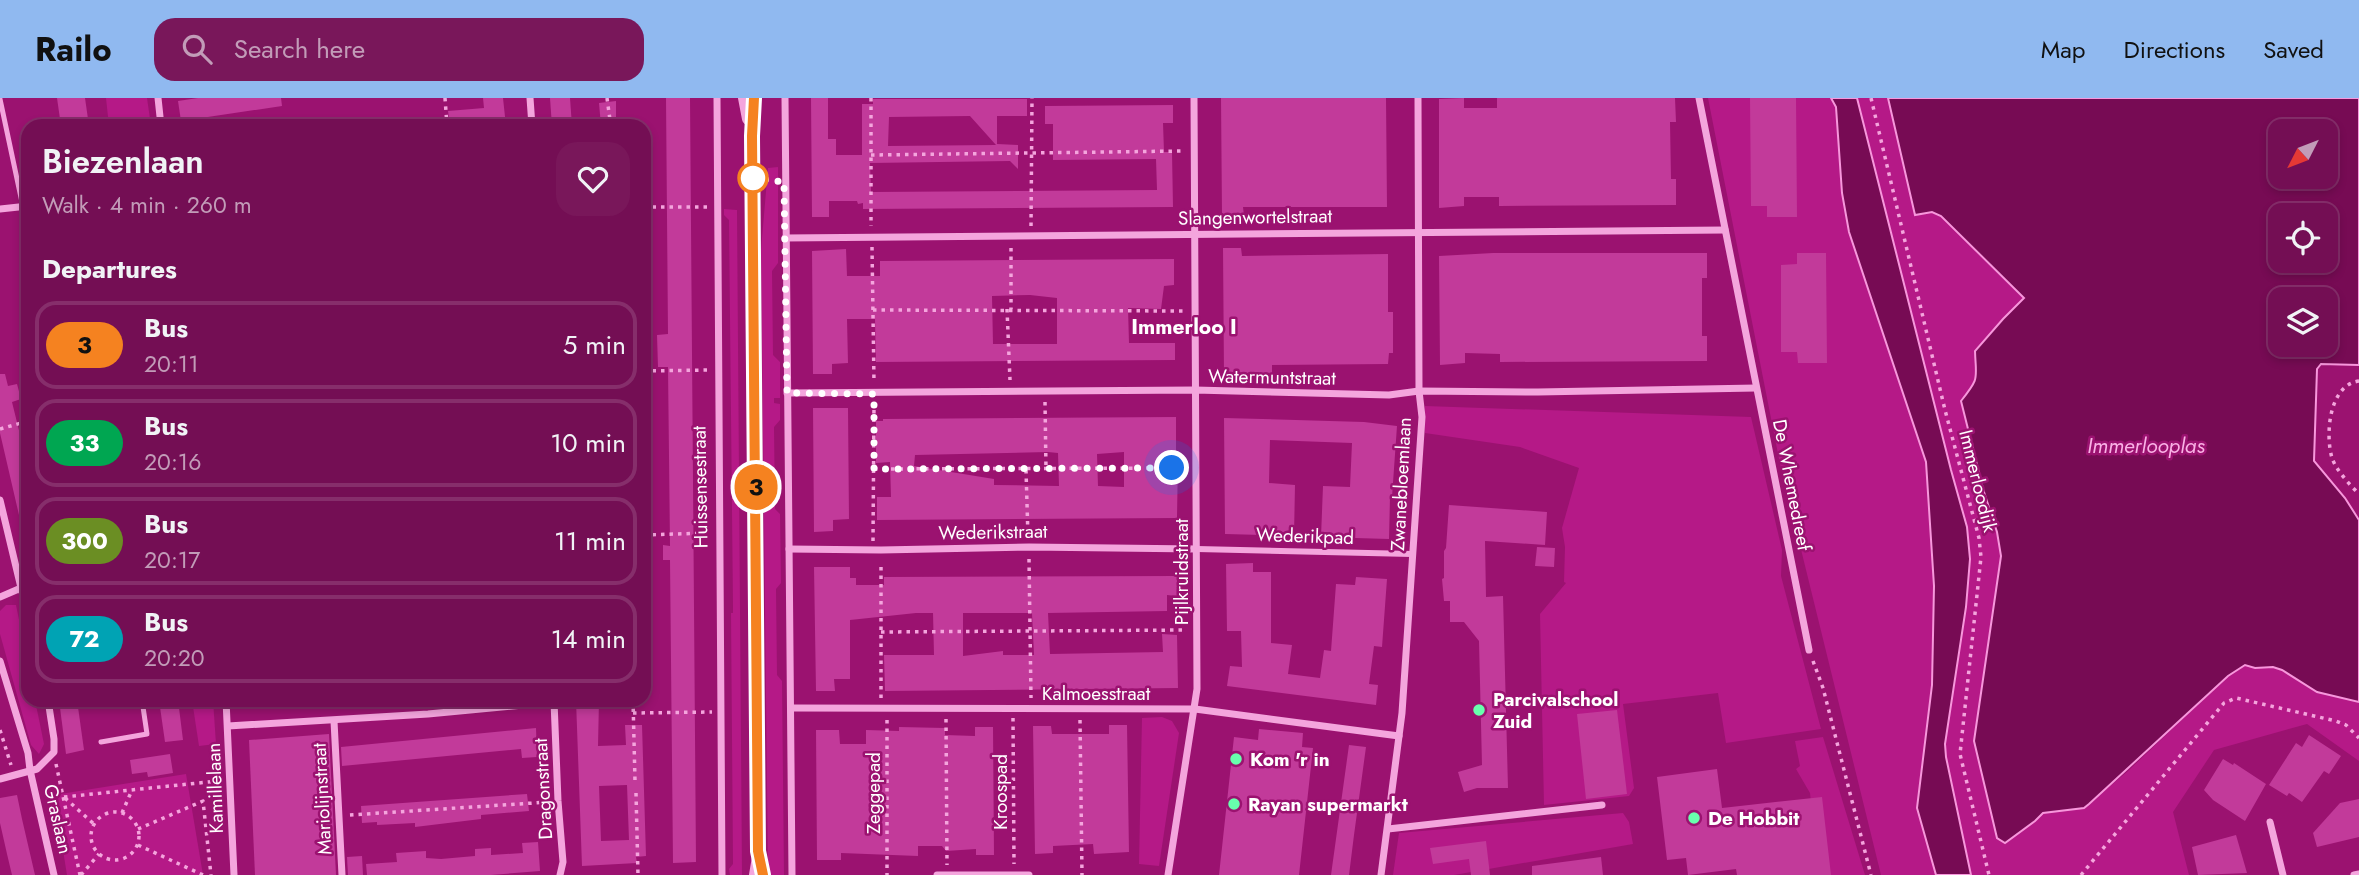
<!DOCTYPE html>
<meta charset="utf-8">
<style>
body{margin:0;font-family:Jost,sans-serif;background:#79175a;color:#f1f3f6;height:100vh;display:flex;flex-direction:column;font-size:26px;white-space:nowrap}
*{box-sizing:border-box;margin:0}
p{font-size:23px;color:#c29cb8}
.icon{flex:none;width:38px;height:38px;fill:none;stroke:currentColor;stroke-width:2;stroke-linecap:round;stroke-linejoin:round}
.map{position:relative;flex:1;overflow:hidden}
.panel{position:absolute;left:21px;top:21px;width:630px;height:588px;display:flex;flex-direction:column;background:#740e54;border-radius:21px;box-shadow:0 4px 10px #0003,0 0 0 2px #862e6b}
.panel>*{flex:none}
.badge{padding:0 14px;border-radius:23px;font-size:24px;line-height:46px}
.needle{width:46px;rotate:228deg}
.tools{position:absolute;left:2268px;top:21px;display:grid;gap:14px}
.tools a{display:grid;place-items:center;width:70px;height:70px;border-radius:14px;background:#740e54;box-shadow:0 4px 10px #0003,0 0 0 2px #862e6b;font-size:35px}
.you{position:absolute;width:35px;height:35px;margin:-18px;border:5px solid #fff;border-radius:50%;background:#1a73e8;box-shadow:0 0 0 10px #1a73e833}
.map>.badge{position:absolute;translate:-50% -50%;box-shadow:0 0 0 4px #fff}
h2{padding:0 21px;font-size:26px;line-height:63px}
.round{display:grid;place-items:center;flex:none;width:74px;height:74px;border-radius:21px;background:#79175a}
.summary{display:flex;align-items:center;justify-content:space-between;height:119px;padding:0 21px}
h1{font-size:33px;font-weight:600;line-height:52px}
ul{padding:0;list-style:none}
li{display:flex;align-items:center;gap:21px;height:88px;margin:0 14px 10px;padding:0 7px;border:4px solid #862e6b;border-radius:21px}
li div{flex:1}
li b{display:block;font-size:26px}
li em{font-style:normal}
li .badge{min-width:77px;font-weight:700;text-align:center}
header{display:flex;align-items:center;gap:42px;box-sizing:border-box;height:98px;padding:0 35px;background:#90b9f0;color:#111}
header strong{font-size:33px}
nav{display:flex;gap:38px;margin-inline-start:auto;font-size:24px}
.search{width:490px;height:63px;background:#79175a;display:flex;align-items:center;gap:18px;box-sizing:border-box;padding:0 24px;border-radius:21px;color:#c29cb8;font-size:26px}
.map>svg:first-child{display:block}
</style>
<header>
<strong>Railo</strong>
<div class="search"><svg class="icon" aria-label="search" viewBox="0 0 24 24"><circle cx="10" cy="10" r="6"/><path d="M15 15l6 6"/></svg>Search here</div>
<nav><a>Map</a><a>Directions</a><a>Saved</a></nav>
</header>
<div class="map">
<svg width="2359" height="777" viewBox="0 0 2359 777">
<rect width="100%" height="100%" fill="#9b1270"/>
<!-- green -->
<g fill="#b51987">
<path d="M106,0H147L151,28H109Z"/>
<path d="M1708,0H1831L1836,9L1842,95L1849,134L1926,364L1934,488L1932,587L1917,710L1936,777H1881L1780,366Z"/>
<path d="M1857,0H1888L1915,116L1932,113L1941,118L2025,201L2003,221L1975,253C1976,282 1980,279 1961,303L1983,391L1997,434L2001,459L1974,643L1997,740L2005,745L2035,723L2043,715L2084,710L2128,673L2228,578L2245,567L2255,570L2273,569L2282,572L2317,594L2359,604V663L2307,626L2214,652L2173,714L2189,777H1971L1946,659L1945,646L1966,509L1970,462L1967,429L1951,372Z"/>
<path d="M778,69V165L772,173L773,257L780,264V300H774V305L780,306V322L774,329L775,411L780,416L781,485L776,491L777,577L782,583L784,777H768L761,152L768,70Z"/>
<path d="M724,111L737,112L742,777H730L729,771L733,766L731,515H733V510L729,122L724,117Z"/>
<path d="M1425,308L1751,319L1782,452L1781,478L1821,631L1726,645L1718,595L1623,606L1634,690L1629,698L1544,707L1540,516L1566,485L1564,484L1565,449L1562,430L1579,370L1520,349L1425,335Z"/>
<path d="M6,507H16L28,566V602H35L44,646L39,656L31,647L0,536V513Z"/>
<path d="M192,602H213L216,646L199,648Z"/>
<path d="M1162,619L1172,623L1179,635L1159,768L1139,766L1142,620Z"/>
<path d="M1823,639L1865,777H1758L1812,714L1810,695L1796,671L1800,668L1795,643Z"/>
<path d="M186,676L203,777H67L54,697Z"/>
<path d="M1623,715L1629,724L1633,746L1454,777H1393L1399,735Z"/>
</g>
<!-- water -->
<g fill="#770b54" stroke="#f797dc" stroke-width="2" fill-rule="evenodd">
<path d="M1831,0H1857L1951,372L1967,429L1970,461L1966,509L1945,646L1946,659L1971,777H1936L1917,710L1932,587L1934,488L1926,364L1849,134L1842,95L1836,9Z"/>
<path d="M1888,0H2359V267L2321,266L2317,271L2314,363L2345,400L2359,422V604L2317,594L2282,572L2273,569L2255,570L2245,567L2228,578L2089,706L2084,710L2043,715L2035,723L2005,745L1997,740L1974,643L2001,458L1997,434L1983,391L1961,303C1980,279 1976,282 1975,253L2003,221L2024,200L1941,118L1932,114L1915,117ZM2280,33H2326V79H2280ZM2280,117H2326V163H2280ZM2280,201H2326V247H2280Z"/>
</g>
<!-- building -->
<g fill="#c23a9a" fill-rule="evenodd">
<path d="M57,0H85L89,28H61Z"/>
<path d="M198,0H281L282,8L181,23L178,3Z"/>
<path d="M483,0H503L506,28H486V26L450,28L448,13L484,10Z"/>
<path d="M550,0H570L572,28H552Z"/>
<path d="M666,0H690L696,764L673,765L670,462H663V447L670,448L668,269H658L657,237L668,236Z"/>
<path d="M811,0H828V41H836V57H862V6H873V1H1027V18H997V46L1018,47V71L1010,63L870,65L871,94L1157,92L1156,61L1053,62V26H1045V8L1173,7V25H1163L1164,54H1172L1173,109L863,111V105L858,106L857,103H829V119H812ZM970,18L996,47L888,48L889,19Z"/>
<path d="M1221,0H1386L1387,109H1243L1244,118H1222Z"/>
<path d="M1464,0V10H1497V0H1675L1676,24H1670L1671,81H1676V107L1499,108V99H1464V108L1439,110V1Z"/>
<path d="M1750,0H1796L1797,119H1767V108H1751Z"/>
<path d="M616,3V28H601L599,5Z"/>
<path d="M1223,150H1241L1242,158L1388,156V214H1393V255H1389L1388,266L1272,267V277L1224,278Z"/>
<path d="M846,151L847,178H880V163L1174,161V187L1164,188L1161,211L1128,210L1129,245H1175V262L876,264L875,221H847L848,265L832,266V276H813L812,153ZM1030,197L1057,200V246H993L992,198Z"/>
<path d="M1493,155H1707V180H1702V238H1707V263L1500,264V256L1465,255V265L1440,267L1439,158Z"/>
<path d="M1797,155H1826L1827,265H1798L1797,254H1781V167L1797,166Z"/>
<path d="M0,276H5L8,288L17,286L21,301L12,304L28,369V430H22L0,335Z"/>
<path d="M813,310H848L849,421L833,422V433L814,434Z"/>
<path d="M1176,319V359H1178L1177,420L877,422V399H891L890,364L876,365V323H883V321ZM1048,354L1058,355L1059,388L994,387V381L914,368L915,357ZM1124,354V389L1098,388L1097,356Z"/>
<path d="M1224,320L1364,324L1397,328L1392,399H1390L1389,441L1321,439L1323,388L1350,389L1352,345L1270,342L1269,385L1295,387L1294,438L1225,436Z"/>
<path d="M1449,407L1547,414L1545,447L1485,443L1486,499L1503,498L1508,690H1477L1464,694L1458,674L1482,667L1479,543L1464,524H1450V503H1444L1442,481L1444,480V453L1446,450Z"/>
<path d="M1537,449L1555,450L1554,469L1535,468Z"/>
<path d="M1253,465V474H1271V545L1292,547L1288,576L1320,580L1324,552L1331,553L1336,486L1355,487L1356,479L1387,481L1382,549L1374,548L1369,586L1378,587L1376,607L1227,588L1230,568L1242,569L1241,533H1227L1226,466Z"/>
<path d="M814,469H850V480H856V487H884V479L1177,478V498L1167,497V513L1048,515L1050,556L1163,554L1162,536L1177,537L1178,590L885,593L884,557H934L933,515H916L850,522V581H834L835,593H816ZM963,515H1032L1034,557H1003V553L963,558Z"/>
<path d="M59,602H77L84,652L66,656Z"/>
<path d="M159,602H178L183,642L165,644Z"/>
<path d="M576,602H599L598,648L626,647L625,627H642L646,758L636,759L637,765L582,768ZM627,687L629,742L601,743L599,688Z"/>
<path d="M1617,612L1627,696L1586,701L1577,616Z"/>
<path d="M1109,627H1127L1129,754L1094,756L1093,746L1053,748V755L1035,756L1033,628H1051L1052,636H1109Z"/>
<path d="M899,629L945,630V637L975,638V629H993L994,757H976V751L946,753L942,748H918V758L841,755V762H817L816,632H839L840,646H866V632L899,633Z"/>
<path d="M536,630L537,659L522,660L521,651L342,668L341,649Z"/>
<path d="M1259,631L1303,635L1302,649L1313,650L1299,777H1219L1234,639L1258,642Z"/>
<path d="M329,636L336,777H255L249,642Z"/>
<path d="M2309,637L2341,658L2329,676L2324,673L2302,704L2289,695L2287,698L2269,687L2296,645L2302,649Z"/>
<path d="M1349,647L1366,649L1354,737L1349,777H1331Z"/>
<path d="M170,656L173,675L148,679L147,674L132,676L130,662Z"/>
<path d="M2223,661L2233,667L2234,665L2266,686L2245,723L2213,702L2204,692Z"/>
<path d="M1717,671L1722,710L1822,699L1831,777H1737L1736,771L1688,777L1686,760L1667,762L1657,679Z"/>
<path d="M527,696L529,713L481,717V721L415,729V725L377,727V724L362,725L361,708Z"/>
<path d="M17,697L22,721L35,777H12L7,756L0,725V700Z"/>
<path d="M2359,701V739L2317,749L2313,735L2340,705Z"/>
<path d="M2236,737L2247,775L2198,777L2192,749Z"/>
<path d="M1486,743L1490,777H1471L1469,761L1433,766L1430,750Z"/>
<path d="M538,744L540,773L491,777H367L366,766L397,764L396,755L426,753V760L441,761L475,758V751L491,750V757L523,755L522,745Z"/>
<path d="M362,758L363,777H348L347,759Z"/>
<path d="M1601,759L1603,777H1532V768Z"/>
</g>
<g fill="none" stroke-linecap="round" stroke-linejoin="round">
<!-- path -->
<g stroke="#f4a5dd" stroke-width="3.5" stroke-dasharray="3.5 5" stroke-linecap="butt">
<path d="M445,0L447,28"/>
<path d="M607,0L610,22"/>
<path d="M871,0V128"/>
<path d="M1871,0L1945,312L1979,440L1981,459L1979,478L1960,656L1989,777"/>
<path d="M871,57L1184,53"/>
<path d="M644,109H708"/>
<path d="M1031,128L1032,0"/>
<path d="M872,149L874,285"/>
<path d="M1011,150V211"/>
<path d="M1007,211L1010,282"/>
<path d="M873,212L1186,213"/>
<path d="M644,273L708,272"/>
<path d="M2359,283C2329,287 2325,336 2332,360C2336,372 2350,387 2359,396"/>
<path d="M1045,304L1046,372"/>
<path d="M0,331L28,323"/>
<path d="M874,371L1184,370"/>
<path d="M1026,372L1028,439"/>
<path d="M644,437L708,435"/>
<path d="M873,443L874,307"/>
<path d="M1029,461L1031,600"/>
<path d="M881,534L1187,532"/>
<path d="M1813,563L1823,590L1871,777"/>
<path d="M881,600V465"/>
<path d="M633,602L635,683"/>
<path d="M633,615L712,614"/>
<path d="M1013,620L1014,766"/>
<path d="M946,621L947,767"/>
<path d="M887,622V777"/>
<path d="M1080,622L1082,777"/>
<path d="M0,632L11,667"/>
<path d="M56,666L80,777"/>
<path d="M636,695L638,777"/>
<path d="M64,699L218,683"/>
<path d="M65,700L95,727"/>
<circle cx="115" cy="738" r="24"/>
<path d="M122,715L132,692"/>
<path d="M350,717L549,704"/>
<path d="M138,731L203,703L211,777"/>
<path d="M138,747L203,777"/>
<path d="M81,777L99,756"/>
<path d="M2081,777L2224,605L2236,600L2336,623L2346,627L2359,640"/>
</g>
<!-- service -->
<g stroke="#f4a5dd" stroke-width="5">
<path d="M0,1L23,109"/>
<path d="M101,644L147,636L142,602"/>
</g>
<!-- pedestrian -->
<path stroke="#f4a5dd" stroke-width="6" d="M1197,451L1412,456"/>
<!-- minor -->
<g stroke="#f4a5dd" stroke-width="7">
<path d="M158,0L161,28"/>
<path d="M530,0L532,28"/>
<path d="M717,0L722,777"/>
<path d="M785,0L792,777"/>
<path d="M1699,0L1809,552"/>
<path d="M0,111L28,108"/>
<path d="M785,140L1725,132"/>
<path d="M787,295L1195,292L1389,297L1419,293L1538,294L1756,290"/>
<path d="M0,402L28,519"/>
<path d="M789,451L881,452L1029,449L1197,451"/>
<path d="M0,499L21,490"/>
<path d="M0,563L28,655L30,672L54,777"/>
<path d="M226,602L234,777"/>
<path d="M554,603L558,703L563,764L560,777"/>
<path d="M791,610L1195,611L1399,638"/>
<path d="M334,623L342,777"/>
<path d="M228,628L428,616L554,604"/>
<path d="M0,681L37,671L54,654V641L48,602"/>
<path d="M2270,724L2283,777"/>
<path d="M1388,731L1602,707"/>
<path d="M937,777H1029"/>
<path d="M1168,777L1197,591L1194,0"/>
<path d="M1381,777L1402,615L1422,319L1419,293L1418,0"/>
<path d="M2354,777L2359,776"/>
</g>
<!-- tertiary -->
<g stroke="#f4a5dd" stroke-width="12">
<path d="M744,0L748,21"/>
<path d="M754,0L752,39L759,753L755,777"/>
</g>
</g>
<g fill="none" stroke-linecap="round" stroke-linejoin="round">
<defs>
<path id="line" d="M754,0L752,38L758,753L763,777"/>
</defs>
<!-- line casing -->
<use href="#line" stroke="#fff" stroke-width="16"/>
<!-- line -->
<use href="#line" stroke="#f58220" stroke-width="10"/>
<!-- walk -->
<path stroke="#fff" stroke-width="7" stroke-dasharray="0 12.6" d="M753,80L784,84L787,295L874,296V371L1172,370"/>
</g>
<!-- markers -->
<circle fill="#fff" stroke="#f58220" stroke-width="3.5" cx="753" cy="80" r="14"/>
<g fill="#68ffad" stroke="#9b1270" stroke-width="2.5">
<circle cx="1479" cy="612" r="7"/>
<circle cx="1236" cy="661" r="7"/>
<circle cx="1234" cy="706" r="7"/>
<circle cx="1694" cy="720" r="7"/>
</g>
<g text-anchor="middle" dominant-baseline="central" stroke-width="5" stroke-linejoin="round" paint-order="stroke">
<!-- street labels -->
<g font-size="19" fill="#fff" stroke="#9b1270">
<text transform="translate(1255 119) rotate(-1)">Slangenwortelstraat</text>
<text transform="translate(1272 279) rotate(1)">Watermuntstraat</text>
<text transform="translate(1978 383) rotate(76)">Immerloodijk</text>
<text transform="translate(1401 386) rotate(-87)">Zwanebloemlaan</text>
<text transform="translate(1792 387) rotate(79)">De Whemedreef</text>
<text transform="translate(700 389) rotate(-91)">Huissensestraat</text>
<text transform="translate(993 434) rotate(-1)">Wederikstraat</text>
<text transform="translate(1305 438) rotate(2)">Wederikpad</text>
<text transform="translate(1181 474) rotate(-90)">Pijlkruidstraat</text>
<text x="1096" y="595">Kalmoesstraat</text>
<text transform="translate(215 690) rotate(-92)">Kamillelaan</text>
<text transform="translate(543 691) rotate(-93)">Dragonstraat</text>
<text transform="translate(1000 694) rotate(-90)">Kroospad</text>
<text transform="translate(873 695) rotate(-90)">Zeggepad</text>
<text transform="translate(322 701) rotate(-93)">Mariolijnstraat</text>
<text transform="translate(58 721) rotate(77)">Graslaan</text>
</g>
<!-- poi labels -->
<g font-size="19" font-weight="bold" fill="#fff" stroke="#9b1270" text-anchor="start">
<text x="1493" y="601">Parcivalschool<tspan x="1493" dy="22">Zuid</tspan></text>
<text x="1250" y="661">Kom 'r in</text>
<text x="1248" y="706">Rayan supermarkt</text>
<text x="1708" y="720">De Hobbit</text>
</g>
<!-- neighbourhood labels -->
<g font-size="21" font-weight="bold" fill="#fff" stroke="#9b1270">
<text x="1184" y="229">Immerloo I</text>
</g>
<!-- water labels -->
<g font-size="21" font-style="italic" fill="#fab2e6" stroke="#9b1270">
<text x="2146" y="348">Immerlooplas</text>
</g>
</g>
</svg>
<div class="tools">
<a><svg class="needle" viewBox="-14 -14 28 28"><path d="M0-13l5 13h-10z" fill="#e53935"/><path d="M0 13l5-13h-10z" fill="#c29cb8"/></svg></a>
<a><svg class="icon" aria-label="locate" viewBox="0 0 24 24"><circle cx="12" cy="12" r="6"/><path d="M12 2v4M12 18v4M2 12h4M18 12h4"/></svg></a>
<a><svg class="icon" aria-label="layers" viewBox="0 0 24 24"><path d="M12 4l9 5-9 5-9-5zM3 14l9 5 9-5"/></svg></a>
</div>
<div class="you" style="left:1172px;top:370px"></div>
<b class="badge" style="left:756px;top:389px;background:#f58220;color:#111">3</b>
<section class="panel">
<div class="summary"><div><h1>Biezenlaan</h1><p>Walk · 4 min · 260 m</p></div><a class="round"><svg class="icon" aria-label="heart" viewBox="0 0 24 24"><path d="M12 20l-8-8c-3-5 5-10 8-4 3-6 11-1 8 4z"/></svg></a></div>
<h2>Departures</h2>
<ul>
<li><span class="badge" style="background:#f58220;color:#111">3</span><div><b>Bus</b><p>20:11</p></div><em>5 min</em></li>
<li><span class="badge" style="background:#00a651;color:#fff">33</span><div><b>Bus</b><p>20:16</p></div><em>10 min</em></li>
<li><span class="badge" style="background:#6b8e23;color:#fff">300</span><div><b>Bus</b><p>20:17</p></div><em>11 min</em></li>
<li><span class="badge" style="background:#00a3b4;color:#fff">72</span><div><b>Bus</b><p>20:20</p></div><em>14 min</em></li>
</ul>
</section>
</div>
